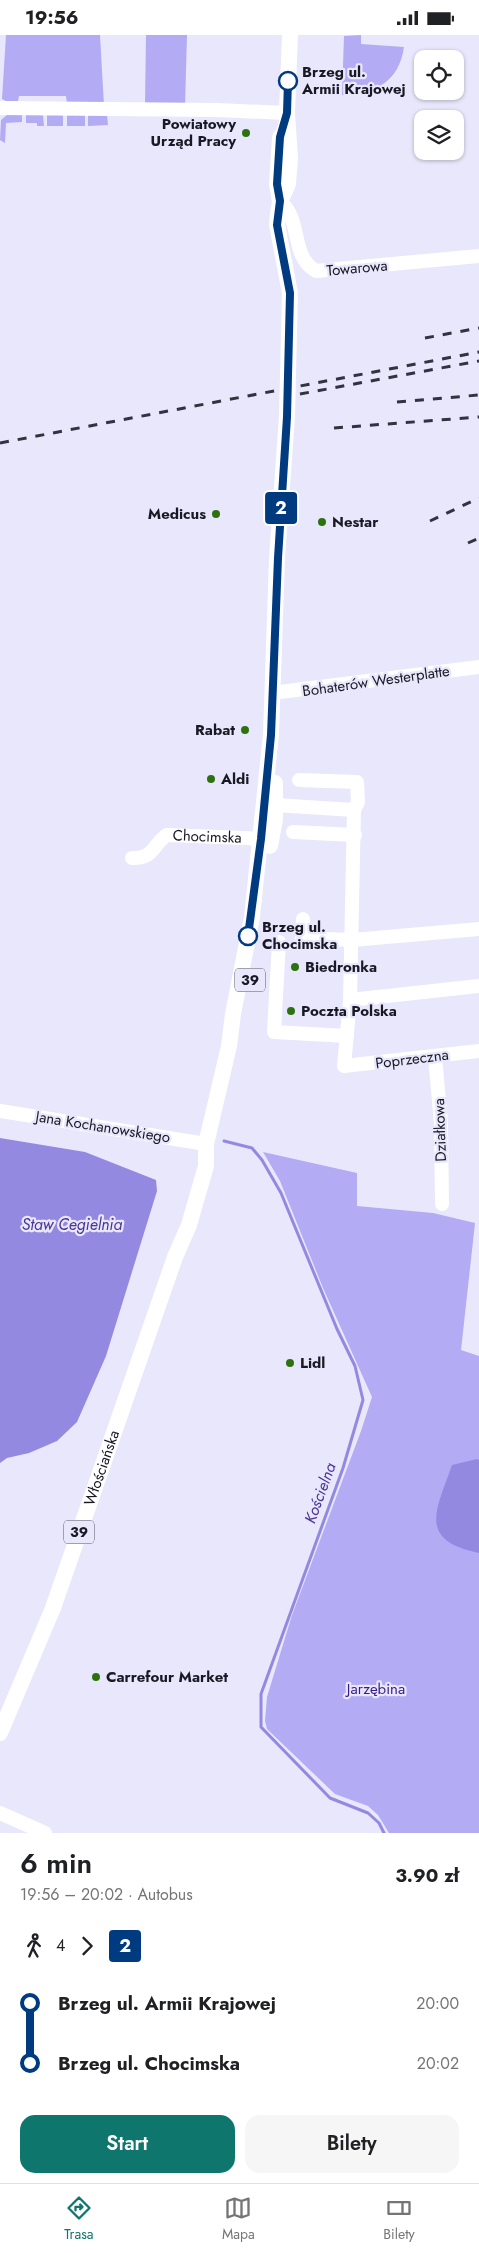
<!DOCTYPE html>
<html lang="pl">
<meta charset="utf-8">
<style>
body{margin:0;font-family:Jost,sans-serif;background:#f6f6f6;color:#202124;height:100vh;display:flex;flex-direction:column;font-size:19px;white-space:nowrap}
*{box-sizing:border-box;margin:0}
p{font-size:16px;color:#757577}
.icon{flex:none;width:28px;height:28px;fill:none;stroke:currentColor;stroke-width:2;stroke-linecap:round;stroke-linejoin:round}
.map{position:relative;height:1798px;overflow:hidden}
.panel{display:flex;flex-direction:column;background:#fff;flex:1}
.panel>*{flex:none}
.badge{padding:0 10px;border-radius:4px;font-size:18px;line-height:32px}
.fabs{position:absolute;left:414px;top:15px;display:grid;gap:10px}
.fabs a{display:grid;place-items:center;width:50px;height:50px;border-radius:10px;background:#fff;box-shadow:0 1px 4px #0004;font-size:25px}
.map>.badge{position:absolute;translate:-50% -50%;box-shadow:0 0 0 2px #fff}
.legs{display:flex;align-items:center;gap:8px;height:55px;padding:0 20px;font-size:16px}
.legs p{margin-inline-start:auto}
.overview{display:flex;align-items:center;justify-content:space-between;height:85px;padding:0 20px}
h1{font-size:28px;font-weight:600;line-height:38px}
.action{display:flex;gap:10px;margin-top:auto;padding:10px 20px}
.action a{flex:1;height:58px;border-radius:15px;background:#0f766e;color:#fff;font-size:20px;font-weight:600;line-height:58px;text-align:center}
.action a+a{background:#f6f6f6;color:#202124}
ul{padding:0 20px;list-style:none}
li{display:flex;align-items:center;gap:18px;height:60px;font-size:19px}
li i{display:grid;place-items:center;width:8px;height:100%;margin:0 6px;background:currentColor}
li i::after{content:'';width:12px;height:12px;margin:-6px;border:4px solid;border-radius:50%;background:#fff}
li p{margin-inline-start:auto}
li:first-child i{background:linear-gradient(#0000 50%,currentColor 0)}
li:last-child i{background:linear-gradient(currentColor 50%,#0000 0)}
.status{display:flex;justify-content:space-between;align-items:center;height:35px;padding:0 25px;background:#fff;direction:ltr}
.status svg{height:14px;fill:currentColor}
.tab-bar{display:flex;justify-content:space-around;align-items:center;height:70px;border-top:1px solid #e0e0e0;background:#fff;font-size:14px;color:#757577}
.tab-bar a{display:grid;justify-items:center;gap:2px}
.tab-bar .current{color:#0f766e}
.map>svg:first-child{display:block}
</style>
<div class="status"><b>19:56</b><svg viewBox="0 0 49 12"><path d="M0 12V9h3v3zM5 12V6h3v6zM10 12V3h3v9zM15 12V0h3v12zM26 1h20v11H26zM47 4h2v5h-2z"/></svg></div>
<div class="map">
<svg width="479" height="1798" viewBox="0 0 479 1798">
<rect width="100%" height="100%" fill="#e8e7fb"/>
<!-- green -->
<g fill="#b3abf4">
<path d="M6,0H100L104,71L67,69L66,61H19L18,66H6L2,64Z"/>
<path d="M146,0H187L185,71L145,70Z"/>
<path d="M361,0V9L404,12C399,47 375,59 342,60L344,1Z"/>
<path d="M8,79H22V87L6,88L5,108L0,105L1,85Z"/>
<path d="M63,79V91H47V80Z"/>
<path d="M26,80H43L44,91H37V88H26Z"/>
<rect x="67" y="80" width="18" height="11"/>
<path d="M88,80H107L108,90L88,91Z"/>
<path d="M263,1117L357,1138V1171L433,1178L475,1188L461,1315L479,1321V1798H389L378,1780L368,1771L335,1759L267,1694L265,1686L267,1662L292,1580L361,1396L372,1362L323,1253L280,1146Z"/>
</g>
<!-- water -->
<g fill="#9489e1">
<path d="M0,1103L85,1117L156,1145L157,1156L106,1321L77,1387L57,1406L29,1418L7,1423L0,1428Z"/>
<path d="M477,1424L479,1425V1518C416,1505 437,1474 452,1430Z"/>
</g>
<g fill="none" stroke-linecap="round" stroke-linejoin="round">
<!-- stream -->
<path stroke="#9489e1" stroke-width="3" d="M224,1106L252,1113L262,1125L281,1158L337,1294L355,1331L363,1365L343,1433L261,1659V1692L330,1763L368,1778L379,1788L384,1798"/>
<!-- minor -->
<g stroke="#fff" stroke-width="14">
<path d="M0,73L217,75L287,78"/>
<path d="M280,167C303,184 289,220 316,236L479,221"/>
<path d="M272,658L479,632"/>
<path d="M299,745L357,747L358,767L354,775L350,965L344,1031L479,1016"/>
<path d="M275,770L354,775"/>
<path d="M293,797L355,800"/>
<path id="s1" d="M132,823C154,824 153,809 167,800L270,804"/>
<path d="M303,884L302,903L352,905L479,894"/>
<path d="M279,907L274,997L347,1001"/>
<path d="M350,965L479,951"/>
<path d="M435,1021L441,1089L442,1169"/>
<path d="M0,1076L206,1109"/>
<path d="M0,1778L45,1798"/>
</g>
<!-- major -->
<g stroke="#fff" stroke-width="16">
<path d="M280,167L277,149L280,102"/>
<path d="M270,811L275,785V748"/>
<path id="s2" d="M0,1698L53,1573L175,1222L189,1190L206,1131V1109L229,1011L233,979L252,882L271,699L277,523L287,381L290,258L277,190L278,178L280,167L288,149L290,123L287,78L290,0"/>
</g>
<!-- rail -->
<g stroke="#33323f" stroke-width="3" stroke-dasharray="9 9" stroke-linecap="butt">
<path d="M425,303L479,293"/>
<path d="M300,359L479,326"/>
<path d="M397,367L479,360"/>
<path d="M334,393L479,382"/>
<path d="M0,408L479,317"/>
<path d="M430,486L479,463"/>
<path d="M468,508L479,503"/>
</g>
</g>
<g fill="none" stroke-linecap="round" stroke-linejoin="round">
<defs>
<path id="line-1" d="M248,901L261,804L271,700L278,523L287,382L290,258L277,190L280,166L277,149L280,102L287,78L288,46"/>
</defs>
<!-- line-1 casing -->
<use href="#line-1" stroke="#fff" stroke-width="11"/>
<!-- line-1 -->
<use href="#line-1" stroke="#003b80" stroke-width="8"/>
</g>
<!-- markers -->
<g fill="#fff" stroke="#003b80" stroke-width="2.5">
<circle cx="288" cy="46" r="9"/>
<circle cx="248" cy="901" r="9"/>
</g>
<g fill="#2e710f" stroke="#e8e7fb" stroke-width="2">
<circle cx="246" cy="98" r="5"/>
<circle cx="216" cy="479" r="5"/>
<circle cx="322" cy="487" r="5"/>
<circle cx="245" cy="695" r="5"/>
<circle cx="211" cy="744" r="5"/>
<circle cx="295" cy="932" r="5"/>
<circle cx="291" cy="976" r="5"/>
<circle cx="290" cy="1328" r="5"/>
<circle cx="96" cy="1642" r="5"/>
</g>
<g text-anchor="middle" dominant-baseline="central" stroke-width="4.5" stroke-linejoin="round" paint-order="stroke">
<!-- shield labels -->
<g fill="#e8e7fb" stroke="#575664" stroke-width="1">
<rect x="235" y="933.5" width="30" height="23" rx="4"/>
<rect x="64" y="1485.5" width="30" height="23" rx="4"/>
</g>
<g font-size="14" font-weight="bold" fill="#191824">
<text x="250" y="945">39</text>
<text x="79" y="1497">39</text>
</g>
<!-- stop labels -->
<g font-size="15" font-weight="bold" fill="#191824" stroke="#e8e7fb" text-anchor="start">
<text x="302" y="37">Brzeg ul.<tspan x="302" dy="17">Armii Krajowej</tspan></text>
<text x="262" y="892">Brzeg ul.<tspan x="262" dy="17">Chocimska</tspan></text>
</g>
<!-- poi labels -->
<g font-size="15" font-weight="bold" fill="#191824" stroke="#e8e7fb" text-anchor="start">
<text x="236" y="89" text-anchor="end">Powiatowy<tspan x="236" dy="17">Urząd Pracy</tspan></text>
<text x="206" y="479" text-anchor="end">Medicus</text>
<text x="332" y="487">Nestar</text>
<text x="235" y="695" text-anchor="end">Rabat</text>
<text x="221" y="744">Aldi</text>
<text x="305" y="932">Biedronka</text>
<text x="301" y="976">Poczta Polska</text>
<text x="300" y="1328">Lidl</text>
<text x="106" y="1642">Carrefour Market</text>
</g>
<!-- street labels -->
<g font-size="15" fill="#191824" stroke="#e8e7fb">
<text transform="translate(357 233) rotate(-5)">Towarowa</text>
<text transform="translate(376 646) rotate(-8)">Bohaterów Westerplatte</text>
<text stroke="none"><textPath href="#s1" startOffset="84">Chocimska</textPath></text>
<text transform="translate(412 1024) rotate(-7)">Poprzeczna</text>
<text transform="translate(103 1092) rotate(9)">Jana Kochanowskiego</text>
<text transform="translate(440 1095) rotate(-92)">Działkowa</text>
<text stroke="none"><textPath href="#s2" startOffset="284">Włościańska</textPath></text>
</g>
<!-- park labels -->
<g font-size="15" fill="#3a1b83" stroke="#e8e7fb">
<text x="376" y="1654">Jarzębina</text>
</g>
<!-- water labels -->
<g font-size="16" font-style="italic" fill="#4c339a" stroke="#e8e7fb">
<text x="72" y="1189">Staw Cegielnia</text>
<text transform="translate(320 1458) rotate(-70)">Kościelna</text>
</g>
</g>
</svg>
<div class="fabs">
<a><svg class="icon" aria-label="locate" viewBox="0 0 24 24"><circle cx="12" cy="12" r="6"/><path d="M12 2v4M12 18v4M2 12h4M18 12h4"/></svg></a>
<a><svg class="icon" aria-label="layers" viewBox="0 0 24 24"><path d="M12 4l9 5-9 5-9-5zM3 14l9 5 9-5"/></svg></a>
</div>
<b class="badge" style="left:281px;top:473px;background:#003b80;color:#fff">2</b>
</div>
<section class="panel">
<div class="overview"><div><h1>6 min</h1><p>19:56 – 20:02 · Autobus</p></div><b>3.90 zł</b></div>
<div class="legs"><svg class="icon" aria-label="walk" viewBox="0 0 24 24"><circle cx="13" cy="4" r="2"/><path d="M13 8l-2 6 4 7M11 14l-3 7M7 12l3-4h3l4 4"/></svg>4<svg class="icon" aria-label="forward" viewBox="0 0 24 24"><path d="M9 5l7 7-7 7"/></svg><b class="badge" style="background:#003b80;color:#fff">2</b></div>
<ul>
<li><i style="color:#003b80"></i><b>Brzeg ul. Armii Krajowej</b><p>20:00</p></li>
<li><i style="color:#003b80"></i><b>Brzeg ul. Chocimska</b><p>20:02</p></li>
</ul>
<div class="action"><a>Start</a><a>Bilety</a></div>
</section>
<nav class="tab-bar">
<a class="current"><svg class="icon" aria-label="directions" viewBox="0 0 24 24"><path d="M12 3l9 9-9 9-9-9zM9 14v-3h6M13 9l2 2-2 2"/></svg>Trasa</a>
<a><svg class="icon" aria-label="map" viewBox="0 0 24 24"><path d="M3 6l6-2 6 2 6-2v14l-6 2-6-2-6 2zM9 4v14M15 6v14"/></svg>Mapa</a>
<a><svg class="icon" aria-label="tickets" viewBox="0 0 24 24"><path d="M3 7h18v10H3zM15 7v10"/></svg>Bilety</a>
</nav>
